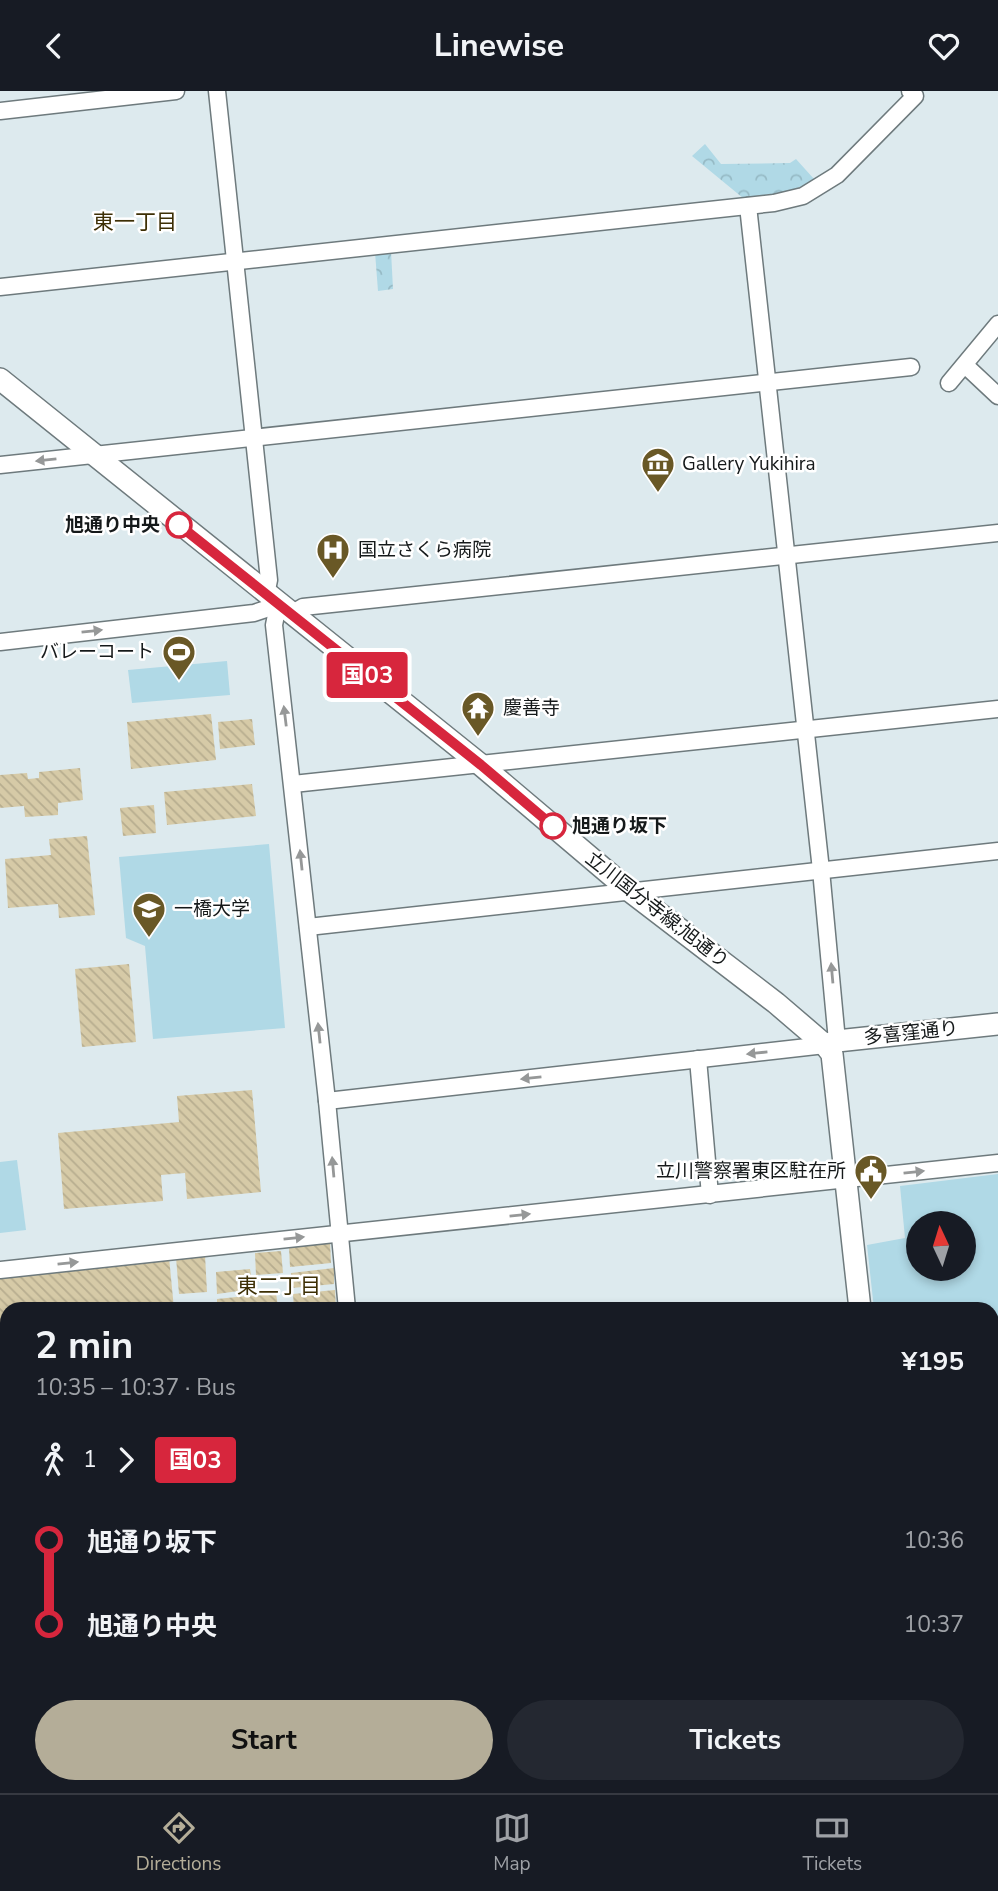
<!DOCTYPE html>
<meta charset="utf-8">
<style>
body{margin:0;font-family:"Nunito Sans","Noto Sans JP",sans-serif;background:#242831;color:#f1f3f6;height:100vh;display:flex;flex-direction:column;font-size:26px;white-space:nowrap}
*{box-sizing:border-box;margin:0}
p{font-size:23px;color:#9ea1a6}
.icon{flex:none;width:38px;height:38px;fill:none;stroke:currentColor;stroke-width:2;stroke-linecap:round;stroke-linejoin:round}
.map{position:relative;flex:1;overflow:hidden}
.sheet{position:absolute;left:0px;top:1211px;width:999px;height:492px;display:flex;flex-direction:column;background:#171b24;border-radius:21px 21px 0 0;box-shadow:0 4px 10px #0003}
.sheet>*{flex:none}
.badge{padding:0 14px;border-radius:5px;font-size:24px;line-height:46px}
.needle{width:46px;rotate:356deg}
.controls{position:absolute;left:906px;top:1120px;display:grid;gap:14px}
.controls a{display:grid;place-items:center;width:70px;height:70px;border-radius:50%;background:#171b24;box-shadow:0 4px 10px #0003;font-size:35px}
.map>.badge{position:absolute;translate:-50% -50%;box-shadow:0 0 0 4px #fff}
.legs{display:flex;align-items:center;gap:10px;height:77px;padding:0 35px;font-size:23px}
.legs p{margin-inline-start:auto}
.head{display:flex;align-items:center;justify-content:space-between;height:119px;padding:0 35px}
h1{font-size:38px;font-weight:700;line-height:52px}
.action{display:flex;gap:14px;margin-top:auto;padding:14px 35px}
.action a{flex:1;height:80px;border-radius:42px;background:#b4ad98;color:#111;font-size:28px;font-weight:700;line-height:80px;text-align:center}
.action a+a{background:#242831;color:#f1f3f6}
ul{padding:0 35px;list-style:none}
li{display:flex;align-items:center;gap:24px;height:84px;font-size:26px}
li i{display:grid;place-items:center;width:10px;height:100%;margin:0 9px;background:currentColor}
li i::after{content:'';width:18px;height:18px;margin:-9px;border:5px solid;border-radius:50%;background:#171b24}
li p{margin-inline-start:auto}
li:first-child i{background:linear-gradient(#0000 50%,currentColor 0)}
li:last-child i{background:linear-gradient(currentColor 50%,#0000 0)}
header{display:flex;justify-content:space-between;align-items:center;height:91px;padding:0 35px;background:#171b24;font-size:32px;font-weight:700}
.menu{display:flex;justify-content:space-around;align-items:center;height:98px;border-top:2px solid #363941;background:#171b24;font-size:19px;color:#9ea1a6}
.menu a{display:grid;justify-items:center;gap:4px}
.menu .active{color:#b4ad98}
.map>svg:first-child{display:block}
</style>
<header><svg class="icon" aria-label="back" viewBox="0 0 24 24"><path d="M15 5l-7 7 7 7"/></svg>Linewise<svg class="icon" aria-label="heart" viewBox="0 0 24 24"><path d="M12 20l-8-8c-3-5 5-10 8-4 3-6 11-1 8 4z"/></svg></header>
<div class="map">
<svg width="998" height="1702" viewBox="0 0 998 1702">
<defs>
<pattern id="forest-crowns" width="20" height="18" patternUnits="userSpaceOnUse" patternTransform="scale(1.75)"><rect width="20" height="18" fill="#b0d9e6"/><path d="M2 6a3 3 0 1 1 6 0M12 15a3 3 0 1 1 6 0" fill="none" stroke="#96bac5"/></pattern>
<pattern id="building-back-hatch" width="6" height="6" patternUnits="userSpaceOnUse" patternTransform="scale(1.75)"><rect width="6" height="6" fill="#d6caa7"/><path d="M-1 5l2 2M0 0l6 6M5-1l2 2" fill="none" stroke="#b7ad8f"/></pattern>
</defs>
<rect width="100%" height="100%" fill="#ddeaee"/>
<!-- forest -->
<g fill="url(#forest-crowns)">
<path d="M705,53L721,73L790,72L796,68L814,88C794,103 768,103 743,107L692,65Z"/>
<path d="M391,160L393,198L378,200L375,161Z"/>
</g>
<!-- garden -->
<g fill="#b0d9e6" fill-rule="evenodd">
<path d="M227,570L230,604L132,612L128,579Z"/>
<path d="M269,753L285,937L153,948L145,855L126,847L119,766Z"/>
<path d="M17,1069L26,1139L0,1142V1071Z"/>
<path d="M998,1083V1270L992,1271V1218H874L867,1154L905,1147L900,1095ZM919,1132H964V1178H919Z"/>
</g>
<!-- building -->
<g fill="url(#building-back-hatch)">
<path d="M211,623L216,669L131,678L127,631Z"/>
<path d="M252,628L255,654L220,658L218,631Z"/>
<path d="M80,677L83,709L58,712V724L25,726L24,715L0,717V684L27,682L28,688L39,687V681Z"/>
<path d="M252,693L256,725L167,734L164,701Z"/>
<path d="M154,714L156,742L123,745L120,717Z"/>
<path d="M87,745L95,824L59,827L58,813L8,817L5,768L51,764L49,748Z"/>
<path d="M129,873L136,951L82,956L75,878Z"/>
<path d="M252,999L261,1101L187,1108L185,1082L161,1084L163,1110L64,1118L58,1042L179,1031L177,1005Z"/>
<path d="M330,1151L331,1172L290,1176L289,1157Z"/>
<path d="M281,1160L283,1182L256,1184L255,1162Z"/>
<path d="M205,1164L207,1201L179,1203L176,1166Z"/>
<path d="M169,1166L174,1218H7V1371L2,1372L0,1335V1185Z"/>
<path d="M334,1177V1193L292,1197L291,1182Z"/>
<path d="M250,1178L253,1198L217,1203L216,1181Z"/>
<path d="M335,1199L336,1218H294L293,1203Z"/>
<path d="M276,1202L278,1216L217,1218V1208Z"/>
<path d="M0,1494H7V1520L0,1521Z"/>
<path d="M7,1625V1643L0,1644V1626Z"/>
<path d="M7,1687V1696H19V1702H2L1,1688Z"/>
</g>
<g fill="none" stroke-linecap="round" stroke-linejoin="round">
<defs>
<g id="street">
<path d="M217,0L269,489L266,504"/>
<path d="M0,20L176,0"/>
<path d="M748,115L821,779L837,950"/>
<path d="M0,196L774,112L803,105L837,84L915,5L910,0"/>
<path d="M966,275L998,305"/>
<path d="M949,292L998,233"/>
<path d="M0,374L911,276"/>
<path d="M278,514L274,534L327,1010L347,1218"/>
<path d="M291,523L303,516L998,442"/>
<path d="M0,551L254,522L278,514"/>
<path d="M293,693L998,618"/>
<path d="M308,836L998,760"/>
<path d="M698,968L710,1104"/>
<path d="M327,1010L825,954"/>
<path d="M0,1179L998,1072"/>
<path d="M992,1277H998"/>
<path d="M0,1385H7"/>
<path d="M992,1456L998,1455"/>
<path d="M0,1562L7,1561"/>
<path d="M992,1633L998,1632"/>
<path d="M342,1702L399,1696"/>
</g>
<g id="secondary">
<path d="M0,288L481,674L631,801L776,912L825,954L832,963L860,1218"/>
<path d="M825,954L837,950L998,933"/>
<path d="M912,1696V1702"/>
</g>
</defs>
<!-- street casing -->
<use href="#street" stroke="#6e7a7d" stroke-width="19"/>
<!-- secondary casing -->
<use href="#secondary" stroke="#6e7a7d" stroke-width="24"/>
<!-- street -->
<use href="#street" stroke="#fff" stroke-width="16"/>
<!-- secondary -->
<use href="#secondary" stroke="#fff" stroke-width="21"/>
</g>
<!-- one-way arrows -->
<defs><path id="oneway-solid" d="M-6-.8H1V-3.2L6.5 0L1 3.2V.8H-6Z" transform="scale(1.75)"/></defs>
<g fill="#969898">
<use href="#oneway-solid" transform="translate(46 369) rotate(174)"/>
<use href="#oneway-solid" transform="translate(92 540) rotate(-6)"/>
<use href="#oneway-solid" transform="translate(285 625) rotate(-97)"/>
<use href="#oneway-solid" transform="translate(301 769) rotate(-96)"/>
<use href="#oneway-solid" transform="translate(832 882) rotate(-95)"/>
<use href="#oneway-solid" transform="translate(319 942) rotate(-96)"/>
<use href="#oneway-solid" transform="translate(757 962) rotate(174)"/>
<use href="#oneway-solid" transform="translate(531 987) rotate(174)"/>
<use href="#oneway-solid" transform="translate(333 1076) rotate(-95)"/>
<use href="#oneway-solid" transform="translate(914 1081) rotate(-6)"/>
<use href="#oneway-solid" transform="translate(520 1124) rotate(-6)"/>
<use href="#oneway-solid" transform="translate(294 1147) rotate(-6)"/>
<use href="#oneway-solid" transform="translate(68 1172) rotate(-6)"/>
</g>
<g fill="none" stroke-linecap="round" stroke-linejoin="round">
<defs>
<path id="line-1" d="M179,434L481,674L553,735"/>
</defs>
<!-- line-1 casing -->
<use href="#line-1" stroke="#fff" stroke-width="16"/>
<!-- line-1 -->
<use href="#line-1" stroke="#d7263d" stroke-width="10"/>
</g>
<!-- icons -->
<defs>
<symbol id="museum-pin" viewBox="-11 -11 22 30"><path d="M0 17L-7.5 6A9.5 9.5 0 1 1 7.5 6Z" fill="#695826" stroke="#fff"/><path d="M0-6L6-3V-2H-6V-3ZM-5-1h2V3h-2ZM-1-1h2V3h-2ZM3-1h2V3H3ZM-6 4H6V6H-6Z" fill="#fff"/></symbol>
<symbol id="hospital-pin" viewBox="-11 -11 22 30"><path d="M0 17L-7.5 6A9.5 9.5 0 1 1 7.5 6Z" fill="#695826" stroke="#fff"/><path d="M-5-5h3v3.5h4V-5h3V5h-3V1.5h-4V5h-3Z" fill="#fff"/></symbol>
<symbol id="stadium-pin" viewBox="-11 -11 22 30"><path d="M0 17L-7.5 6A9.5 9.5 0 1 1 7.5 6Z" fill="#695826" stroke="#fff"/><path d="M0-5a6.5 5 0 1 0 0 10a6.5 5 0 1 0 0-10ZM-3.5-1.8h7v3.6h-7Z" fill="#fff"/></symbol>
<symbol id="temple-pin" viewBox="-11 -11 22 30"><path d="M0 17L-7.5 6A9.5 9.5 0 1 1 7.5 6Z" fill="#695826" stroke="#fff"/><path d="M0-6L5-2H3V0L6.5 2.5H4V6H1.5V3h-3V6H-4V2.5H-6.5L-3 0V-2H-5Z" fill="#fff"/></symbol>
<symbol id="university-pin" viewBox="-11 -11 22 30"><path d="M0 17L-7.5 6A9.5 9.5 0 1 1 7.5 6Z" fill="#695826" stroke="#fff"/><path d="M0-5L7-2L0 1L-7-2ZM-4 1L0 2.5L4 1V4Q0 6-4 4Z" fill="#fff"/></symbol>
<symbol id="civic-pin" viewBox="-11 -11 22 30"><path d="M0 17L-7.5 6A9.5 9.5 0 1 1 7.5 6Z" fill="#695826" stroke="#fff"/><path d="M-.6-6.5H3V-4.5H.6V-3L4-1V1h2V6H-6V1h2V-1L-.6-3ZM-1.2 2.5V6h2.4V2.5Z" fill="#fff"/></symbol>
</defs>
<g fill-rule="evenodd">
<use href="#museum-pin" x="639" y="354" width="38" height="52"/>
<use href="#hospital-pin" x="314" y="440" width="38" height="52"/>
<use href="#stadium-pin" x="160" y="542" width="38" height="52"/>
<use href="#temple-pin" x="459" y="598" width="38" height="52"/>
<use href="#university-pin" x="130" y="799" width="38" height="52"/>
<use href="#civic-pin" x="852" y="1061" width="38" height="52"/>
</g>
<!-- markers -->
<g fill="#fff" stroke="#d7263d" stroke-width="3.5">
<circle cx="179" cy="434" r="12"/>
<circle cx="553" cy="735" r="12"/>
</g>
<g text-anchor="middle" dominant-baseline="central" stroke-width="5" stroke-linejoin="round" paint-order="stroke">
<!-- poi labels -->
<g font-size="19" fill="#15191a" stroke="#fff" text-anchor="start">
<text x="682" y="373">Gallery Yukihira</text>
<text x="358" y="459">国立さくら病院</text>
<text x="154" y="561" text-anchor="end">バレーコート</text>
<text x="503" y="617">慶善寺</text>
<text x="174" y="818">一橋大学</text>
<text x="846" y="1080" text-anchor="end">立川警察署東区駐在所</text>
</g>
<!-- stop labels -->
<g font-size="19" font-weight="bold" fill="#15191a" stroke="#fff" text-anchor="end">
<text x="160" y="434">旭通り中央</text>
<text x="572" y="735" text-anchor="start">旭通り坂下</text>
</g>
<!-- street labels -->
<g font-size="19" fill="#15191a" stroke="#fff">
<text transform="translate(657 819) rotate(38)">立川国分寺線;旭通り</text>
<text transform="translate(911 942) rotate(-6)">多喜窪通り</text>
</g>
<!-- neighbourhood labels -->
<g font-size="21" fill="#3d2f05" stroke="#fff">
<text x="135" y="131">東一丁目</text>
<text x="279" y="1195">東二丁目</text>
</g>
</g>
</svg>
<div class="controls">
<a><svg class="needle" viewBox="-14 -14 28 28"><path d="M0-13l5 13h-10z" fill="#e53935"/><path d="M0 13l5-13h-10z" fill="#9ea1a6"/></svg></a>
</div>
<b class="badge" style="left:367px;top:584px;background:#d7263d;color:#fff">国03</b>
<section class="sheet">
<div class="head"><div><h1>2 min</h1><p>10:35 – 10:37 · Bus</p></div><b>¥195</b></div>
<div class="legs"><svg class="icon" aria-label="walk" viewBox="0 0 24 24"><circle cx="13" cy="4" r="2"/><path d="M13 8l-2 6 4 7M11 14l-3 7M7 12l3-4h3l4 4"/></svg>1<svg class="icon" aria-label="forward" viewBox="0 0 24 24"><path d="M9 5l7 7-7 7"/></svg><b class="badge" style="background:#d7263d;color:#fff">国03</b></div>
<ul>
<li><i style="color:#d7263d"></i><b>旭通り坂下</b><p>10:36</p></li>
<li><i style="color:#d7263d"></i><b>旭通り中央</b><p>10:37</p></li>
</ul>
<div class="action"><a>Start</a><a>Tickets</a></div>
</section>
</div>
<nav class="menu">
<a class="active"><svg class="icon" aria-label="directions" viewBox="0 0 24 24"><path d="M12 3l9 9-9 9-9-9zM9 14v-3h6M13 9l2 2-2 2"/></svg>Directions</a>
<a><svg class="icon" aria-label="map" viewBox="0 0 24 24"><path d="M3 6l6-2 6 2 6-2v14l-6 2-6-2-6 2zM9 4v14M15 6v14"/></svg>Map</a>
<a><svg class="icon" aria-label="tickets" viewBox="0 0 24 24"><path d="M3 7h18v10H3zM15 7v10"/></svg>Tickets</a>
</nav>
